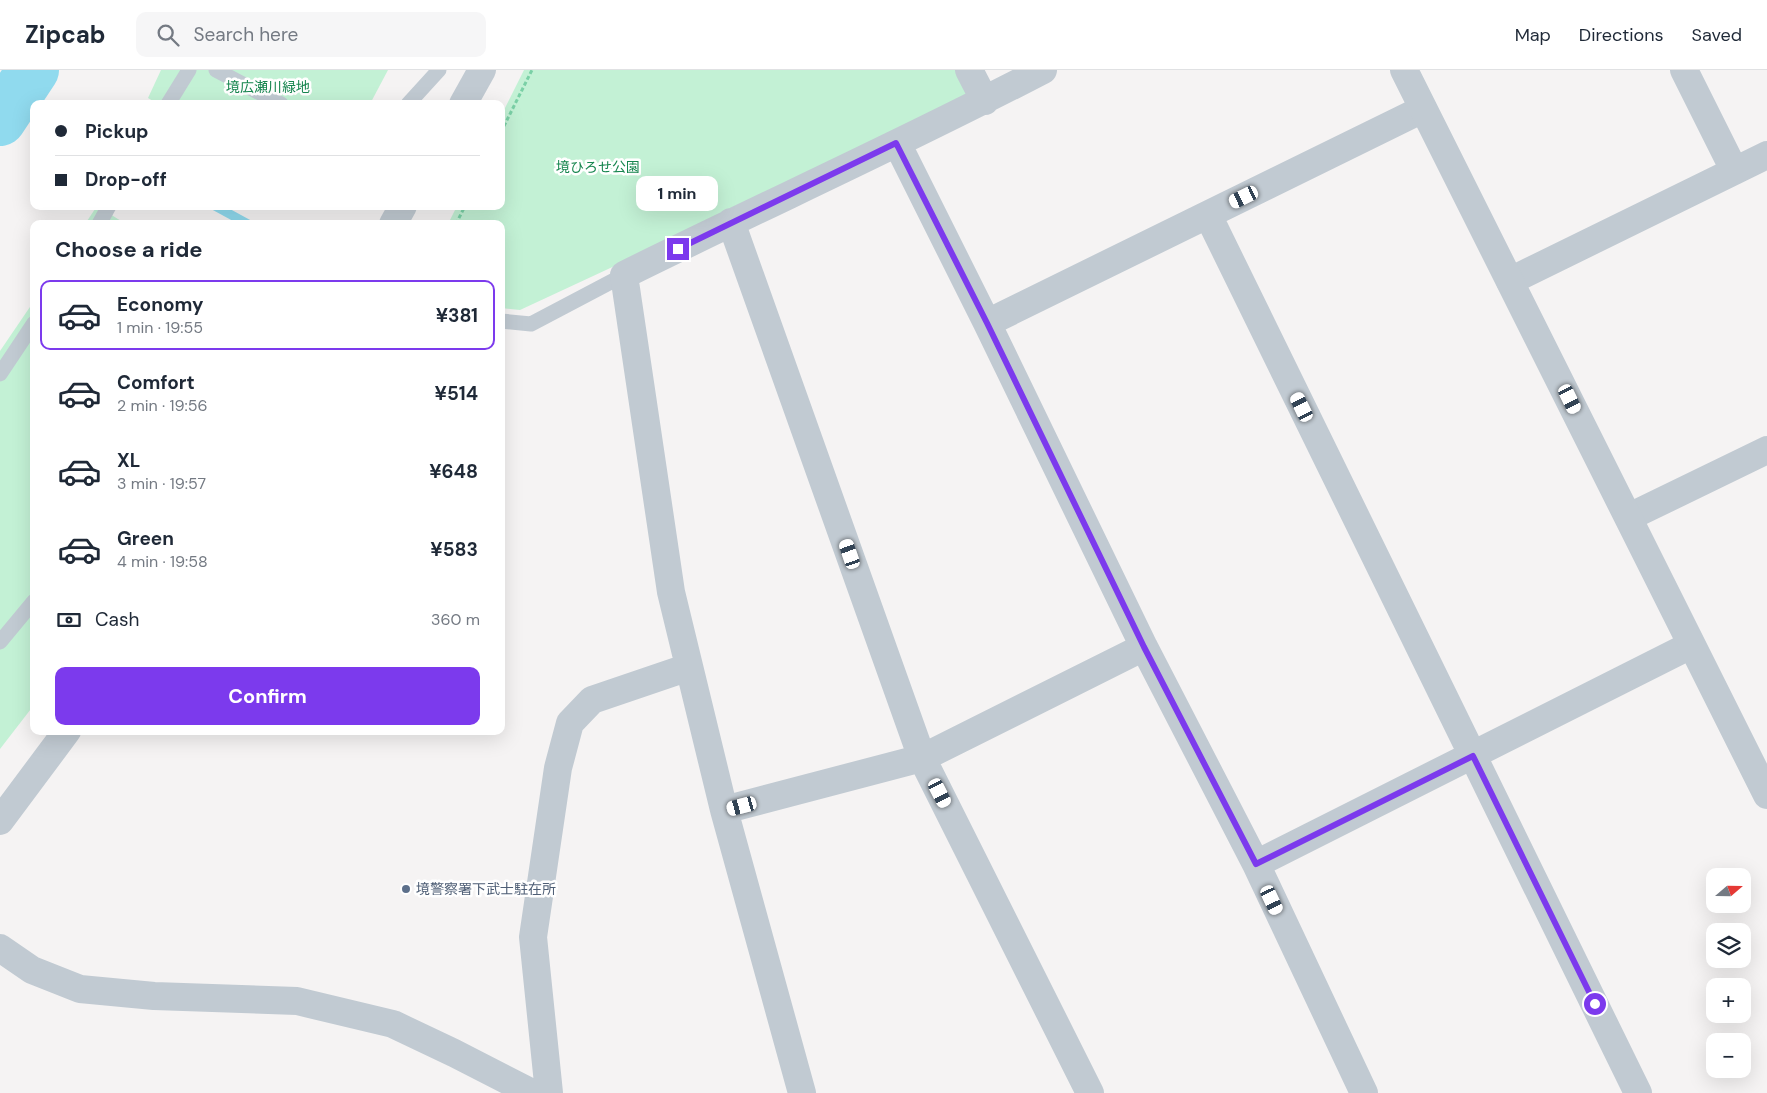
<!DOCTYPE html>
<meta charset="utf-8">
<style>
:root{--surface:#fff;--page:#f6f6f7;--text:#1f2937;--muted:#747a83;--line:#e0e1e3;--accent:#7c3aed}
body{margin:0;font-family:"DM Sans","Noto Sans JP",sans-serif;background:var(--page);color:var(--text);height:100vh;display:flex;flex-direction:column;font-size:19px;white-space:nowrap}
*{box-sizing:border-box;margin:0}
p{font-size:16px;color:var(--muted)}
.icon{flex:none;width:28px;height:28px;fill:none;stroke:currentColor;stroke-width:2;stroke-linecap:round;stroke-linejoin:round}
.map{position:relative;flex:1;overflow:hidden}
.details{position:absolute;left:30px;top:150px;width:475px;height:515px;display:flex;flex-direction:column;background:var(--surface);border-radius:10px;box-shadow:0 5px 20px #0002}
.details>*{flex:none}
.hud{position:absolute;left:30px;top:30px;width:475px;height:110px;border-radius:10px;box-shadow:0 5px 20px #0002;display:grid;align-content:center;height:110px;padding:0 25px;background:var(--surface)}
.needle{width:32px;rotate:70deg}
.tools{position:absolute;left:1706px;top:798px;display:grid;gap:10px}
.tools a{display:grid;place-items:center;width:45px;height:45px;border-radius:10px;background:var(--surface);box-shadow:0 5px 20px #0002;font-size:25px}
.end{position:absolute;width:22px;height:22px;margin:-11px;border:6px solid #7c3aed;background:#fff;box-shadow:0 0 0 2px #fff}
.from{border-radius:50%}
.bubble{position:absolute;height:35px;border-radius:10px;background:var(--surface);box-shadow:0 5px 20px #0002;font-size:16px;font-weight:700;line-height:35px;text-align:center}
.car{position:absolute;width:15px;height:30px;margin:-15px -8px;border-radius:6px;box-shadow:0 0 4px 1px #0007;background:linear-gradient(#fff 24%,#345 0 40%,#fff 0 76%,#345 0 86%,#fff 0)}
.hud b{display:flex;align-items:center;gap:18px;height:48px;font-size:19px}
.hud b+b{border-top:1px solid var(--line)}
.hud i{width:12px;height:12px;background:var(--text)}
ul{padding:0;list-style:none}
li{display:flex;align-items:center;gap:15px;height:70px;margin:0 10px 8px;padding:0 15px;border:2px solid transparent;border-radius:10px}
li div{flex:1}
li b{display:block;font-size:19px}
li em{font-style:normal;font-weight:700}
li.selected{border-color:var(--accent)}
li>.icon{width:45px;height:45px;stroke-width:1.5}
h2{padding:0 25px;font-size:22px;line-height:60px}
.pay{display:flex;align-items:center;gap:12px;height:55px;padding:0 25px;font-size:19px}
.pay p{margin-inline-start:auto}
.action{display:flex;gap:10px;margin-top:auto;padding:10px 25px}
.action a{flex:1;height:58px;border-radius:10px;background:var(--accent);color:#fff;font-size:20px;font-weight:700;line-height:58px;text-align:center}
header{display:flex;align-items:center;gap:30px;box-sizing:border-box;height:70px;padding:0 25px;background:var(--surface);border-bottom:1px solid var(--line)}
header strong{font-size:24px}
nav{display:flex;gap:28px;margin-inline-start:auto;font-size:18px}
.search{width:350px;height:45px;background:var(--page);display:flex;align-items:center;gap:12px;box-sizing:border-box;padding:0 18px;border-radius:10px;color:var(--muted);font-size:19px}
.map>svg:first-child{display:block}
</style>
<header>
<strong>Zipcab</strong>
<div class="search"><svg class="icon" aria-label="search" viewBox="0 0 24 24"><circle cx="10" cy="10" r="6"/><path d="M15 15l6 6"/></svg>Search here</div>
<nav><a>Map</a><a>Directions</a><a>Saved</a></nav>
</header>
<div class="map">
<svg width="1767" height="1023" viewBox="0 0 1767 1023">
<rect width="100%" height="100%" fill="#f5f3f3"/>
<path fill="#c3f1d5" d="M161 0H388L370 34H158L148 28Z
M524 0H961L976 28 520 240 501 238V154H448L457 136H501V46Z
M97 136 126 154H85Z
M34 231V635L0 679V281Z"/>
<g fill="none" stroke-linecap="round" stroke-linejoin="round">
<path stroke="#90daee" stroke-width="9" d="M13 30 34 41
M215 136 248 154"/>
<path stroke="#90daee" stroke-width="52" d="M0 50 33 0"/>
<path stroke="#7ad0a6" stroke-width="3" stroke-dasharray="4 2.5" stroke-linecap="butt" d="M501 62 532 0
M456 154 465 136"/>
<path stroke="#c1cad2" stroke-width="15" d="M216 0 281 34
M168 34 189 0
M408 34 439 0
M99 154 109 136
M501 251 531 254 624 205
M0 304 34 253
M0 572 34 531"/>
<path stroke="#c1cad2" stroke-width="28" d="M969 0 985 31
M1684 0 1734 100
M463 34 482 0
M897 73 987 253 1144 577 1256 794 1364 1023
M1208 145 1638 1023
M731 152 922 688 1090 1023
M393 154 403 136
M1510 211 1767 85
M987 253 1423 39
M1629 447 1767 380
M724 740 922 688 1144 577
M0 751 67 661
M1256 794 1691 575
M0 878 32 900 80 919 154 926 297 931 393 954 454 983 532 1023
M549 1023 533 867 558 698 570 653 592 630 689 597
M802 1023 724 740 671 522 624 205C763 136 905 72 1043 0"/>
<path stroke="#c1cad2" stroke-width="28" d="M1404 0 1767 725"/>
</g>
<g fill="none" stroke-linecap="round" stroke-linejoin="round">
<path stroke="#7c3aed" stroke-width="6" d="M678 179 896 73 987 253 1144 577 1256 794 1473 686 1595 934"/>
</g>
<circle fill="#5c6f8a" stroke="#fff" stroke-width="2" cx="406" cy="819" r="5"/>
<g text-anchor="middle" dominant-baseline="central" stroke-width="5" stroke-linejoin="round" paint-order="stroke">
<g font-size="14" fill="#17864f" stroke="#fff">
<text x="268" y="17">境広瀬川緑地</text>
<text x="598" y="97">境ひろせ公園</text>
</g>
<g font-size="14" fill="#4e5e75" stroke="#fff" text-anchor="start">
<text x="416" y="819">境警察署下武士駐在所</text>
</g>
</g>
</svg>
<div class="tools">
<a><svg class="needle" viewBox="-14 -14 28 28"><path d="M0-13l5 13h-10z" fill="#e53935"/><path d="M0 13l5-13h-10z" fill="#747a83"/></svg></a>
<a><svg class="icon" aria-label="layers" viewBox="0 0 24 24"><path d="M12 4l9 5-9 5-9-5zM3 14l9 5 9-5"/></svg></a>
<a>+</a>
<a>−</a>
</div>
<i class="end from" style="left:1595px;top:934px"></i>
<i class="end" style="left:678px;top:179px"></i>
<div class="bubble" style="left:636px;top:106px;width:82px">1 min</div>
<i class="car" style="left:1244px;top:127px;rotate:244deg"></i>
<i class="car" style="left:1570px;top:329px;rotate:154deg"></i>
<i class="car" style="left:1302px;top:337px;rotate:334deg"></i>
<i class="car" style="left:850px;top:484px;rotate:341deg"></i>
<i class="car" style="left:940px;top:723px;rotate:153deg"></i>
<i class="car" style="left:742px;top:736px;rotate:255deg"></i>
<i class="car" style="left:1272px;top:830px;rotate:155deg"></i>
<div class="hud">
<b><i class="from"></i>Pickup</b>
<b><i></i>Drop-off</b>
</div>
<section class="details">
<h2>Choose a ride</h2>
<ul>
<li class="selected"><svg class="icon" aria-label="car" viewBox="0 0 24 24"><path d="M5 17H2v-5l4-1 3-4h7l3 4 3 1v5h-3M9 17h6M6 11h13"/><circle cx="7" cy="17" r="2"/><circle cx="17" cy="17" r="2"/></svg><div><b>Economy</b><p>1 min · 19:55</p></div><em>¥381</em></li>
<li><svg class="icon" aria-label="car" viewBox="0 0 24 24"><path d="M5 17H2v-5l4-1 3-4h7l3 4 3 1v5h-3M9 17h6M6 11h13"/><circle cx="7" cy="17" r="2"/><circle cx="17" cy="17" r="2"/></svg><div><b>Comfort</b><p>2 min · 19:56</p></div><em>¥514</em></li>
<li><svg class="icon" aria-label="car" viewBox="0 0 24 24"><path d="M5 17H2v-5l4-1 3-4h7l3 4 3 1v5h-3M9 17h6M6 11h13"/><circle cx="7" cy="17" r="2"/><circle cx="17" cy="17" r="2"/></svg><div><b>XL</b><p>3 min · 19:57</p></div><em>¥648</em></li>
<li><svg class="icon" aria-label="car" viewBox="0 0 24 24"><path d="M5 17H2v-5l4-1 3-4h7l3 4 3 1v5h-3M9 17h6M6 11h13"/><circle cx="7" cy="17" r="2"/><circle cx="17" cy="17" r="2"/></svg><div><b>Green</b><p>4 min · 19:58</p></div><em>¥583</em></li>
</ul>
<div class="pay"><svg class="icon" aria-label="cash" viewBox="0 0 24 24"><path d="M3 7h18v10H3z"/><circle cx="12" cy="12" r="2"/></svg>Cash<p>360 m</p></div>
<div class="action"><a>Confirm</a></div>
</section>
</div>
